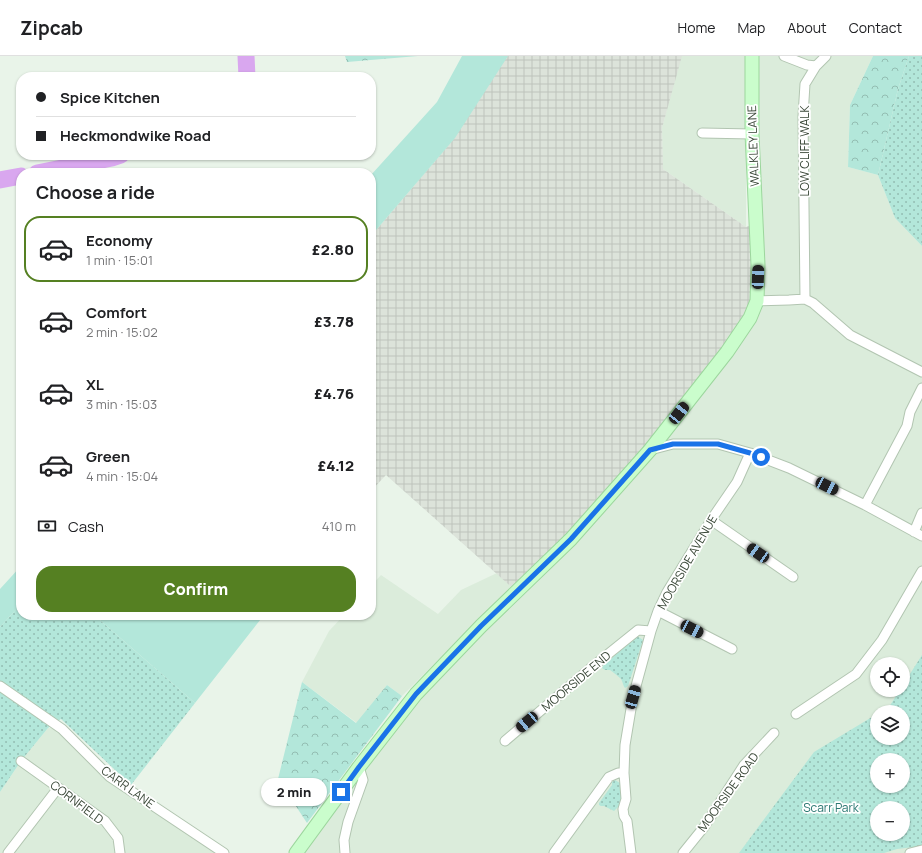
<!DOCTYPE html>
<meta charset="utf-8">
<style>
:root{--surface:#fff;--page:#f6f6f6;--text:#202124;--muted:#757577;--line:#e0e0e0;--accent:#558022}
body{margin:0;font-family:Manrope,sans-serif;background:var(--page);color:var(--text);height:100vh;display:flex;flex-direction:column;font-size:15px;white-space:nowrap}
*{box-sizing:border-box;margin:0}
p{font-size:13px;color:var(--muted)}
.icon{flex:none;width:22px;height:22px;fill:none;stroke:currentColor;stroke-width:2;stroke-linecap:round;stroke-linejoin:round}
.map{position:relative;flex:1;overflow:hidden}
.panel{position:absolute;left:16px;top:112px;width:360px;height:452px;display:flex;flex-direction:column;background:var(--surface);border-radius:16px;box-shadow:0 1px 3px #0004}
.panel>*{flex:none}
.hud{position:absolute;left:16px;top:16px;width:360px;height:88px;border-radius:16px;box-shadow:0 1px 3px #0004;display:grid;align-content:center;height:88px;padding:0 20px;background:var(--surface)}
.controls{position:absolute;left:870px;top:601px;display:grid;gap:8px}
.controls a{display:grid;place-items:center;width:40px;height:40px;border-radius:50%;background:var(--surface);box-shadow:0 1px 3px #0004;font-size:20px}
.end{position:absolute;width:18px;height:18px;margin:-9px;border:5px solid #1a73e8;background:#fff;box-shadow:0 0 0 2px #fff}
.from{border-radius:50%}
.bubble{position:absolute;height:28px;border-radius:14px;background:var(--surface);box-shadow:0 1px 3px #0004;font-size:13px;font-weight:800;line-height:28px;text-align:center}
.car{position:absolute;width:12px;height:24px;margin:-12px -6px;border-radius:5px;box-shadow:0 0 3px 1px #0007;background:linear-gradient(#222 24%,#8ab4d8 0 40%,#222 0 76%,#8ab4d8 0 86%,#222 0)}
.hud b{display:flex;align-items:center;gap:14px;height:38px;font-size:15px}
.hud b+b{border-top:1px solid var(--line)}
.hud i{width:10px;height:10px;background:var(--text)}
ul{padding:0;list-style:none}
li{display:flex;align-items:center;gap:12px;height:66px;margin:0 8px 6px;padding:0 12px;border:2px solid transparent;border-radius:16px}
li div{flex:1}
li b{display:block;font-size:15px}
li em{font-style:normal;font-weight:800}
li.active{border-color:var(--accent)}
li>.icon{width:36px;height:36px;stroke-width:1.5}
h2{padding:0 20px;font-size:18px;line-height:48px}
.pay{display:flex;align-items:center;gap:10px;height:44px;padding:0 20px;font-size:15px}
.pay p{margin-inline-start:auto}
.cta{display:flex;gap:8px;margin-top:auto;padding:8px 20px}
.cta a{flex:1;height:46px;border-radius:16px;background:var(--accent);color:#fff;font-size:16px;font-weight:800;line-height:46px;text-align:center}
header{display:flex;align-items:center;gap:24px;box-sizing:border-box;height:56px;padding:0 20px;background:var(--surface);border-bottom:1px solid var(--line)}
header strong{font-size:19px}
nav{display:flex;gap:22px;margin-inline-start:auto;font-size:14px}
.map>svg:first-child{display:block}
</style>
<header>
<strong>Zipcab</strong>
<nav><a>Home</a><a>Map</a><a>About</a><a>Contact</a></nav>
</header>
<div class="map">
<svg width="922" height="797" viewBox="0 0 922 797">
<defs>
<pattern id="industrial-grid" width="8" height="8" patternUnits="userSpaceOnUse"><rect width="8" height="8" fill="#dce3da"/><path d="M0 4h8M4 0v8" fill="none" stroke="#bec4bc"/></pattern>
<pattern id="forest-crowns" width="20" height="18" patternUnits="userSpaceOnUse"><rect width="20" height="18" fill="#b3e7da"/><path d="M2 6a3 3 0 1 1 6 0M12 15a3 3 0 1 1 6 0" fill="none" stroke="#93bdb2"/></pattern>
<pattern id="park-dots" width="8" height="8" patternUnits="userSpaceOnUse"><rect width="8" height="8" fill="#b3e7da"/><path d="M2 2h.1M6 6h.1" fill="none" stroke="#93bdb2" stroke-width="1.8" stroke-linecap="round"/></pattern>
</defs>
<rect width="100%" height="100%" fill="#e9f4e9"/>
<path fill="#dbecdb" fill-rule="evenodd" d="M681 0H746V171L663 113 662 72Z
M752 0H873L850 49 848 111 878 119 895 162 922 190V797H296L359 711 750 262ZM877 608H903V634H877ZM877 656H903V682H877ZM877 704H903V730H877ZM877 752H903V778H877Z
M497 517 512 531 402 640 387 629 357 667 302 626 329 575 344 559H371V530L381 519 438 558 461 534Z
M48 672 62 673 110 721 224 797H0V736L21 705Z"/>
<path fill="url(#industrial-grid)" d="M507 0H682L662 72 663 113 746 171 756 167 757 245 650 394 516 535 386 419 371 435V180L452 85Z"/>
<path fill="#b3e7da" d="M462 0H508L455 82 371 180V119L437 46Z
M21 510V548L0 571V533Z
M94 559H264L195 647Z"/>
<path fill="url(#forest-crowns)" d="M345 0H418L347 6Z
M873 0H909L898 33 878 119 848 111 850 49Z
M302 626 356 667 387 629 402 640 307 767 278 723Z"/>
<path fill="url(#park-dots)" fill-rule="evenodd" d="M909 0H922V190L895 162 878 119 898 33Z
M21 548V559H94L195 647 131 729 61 663 48 672 21 705 0 736V571Z
M637 580 643 584 628 630 625 632C623 630 623 626 621 623 618 620 614 617 610 614H605L602 612 604 609Z
M922 599V790L897 793 884 797H739L814 696 877 658V682H903V656H881L889 651 900 634H903V629ZM877 704H903V730H877ZM877 752H903V778H877Z
M615 724 620 727 623 739 619 750 614 755 604 750H601L599 749V747L612 729V726Z"/>
<g fill="none" stroke-linecap="round" stroke-linejoin="round">
<path stroke="#d9a7ef" stroke-width="17" d="M246 0 247 21
M37 117 112 102 121 99
M0 124 21 120"/>
<g stroke="#b2c5b1" stroke-width="11">
<path id="street" d="M784 0 807 9 816 10
M702 77 752 78
M805 243 803 60 805 28 816 10 826 0
M757 245 789 244 805 243 813 247 850 279 922 316
M650 394 673 388H718L750 397 789 412 865 449 922 480
M865 449 907 370 910 356 922 332
M711 464 793 521
M914 476 922 457
M658 555 732 593
M0 630 62 673 110 721 224 797
M796 658 856 618 882 584 922 515
M505 685 592 611 638 574 651 575
M21 705 105 765 118 782 120 797
M8 797 58 732
M345 797 344 784 348 766 363 724 359 711
M554 797 609 721 618 717H624
M631 797 627 765 624 760 623 753 626 743 624 717 625 689 633 641 651 575 658 555 667 536 711 464 737 426 750 397
M683 797 704 771 744 709 774 677
M910 797 922 794"/>
</g>
<g stroke="#9cd69d" stroke-width="15">
<path id="secondary" d="M296 797 359 711 416 638 481 570 571 483 650 394 727 296 750 262 757 245 758 209 752 78V0"/>
</g>
<use href="#street" stroke="#fff" stroke-width="9"/>
<use href="#secondary" stroke="#cafdcc" stroke-width="13"/>
</g>
<g fill="none" stroke-linecap="round" stroke-linejoin="round">
<path stroke="#1a73e8" stroke-width="5" d="M341 736 359 711 416 638 481 570 571 483 650 394 673 388H718L750 397 761 401"/>
</g>
<g text-anchor="middle" dominant-baseline="central" stroke-width="3.5" stroke-linejoin="round" paint-order="stroke">
<g font-size="12" fill="#394737" stroke="#fff">
<text transform="translate(753 90) rotate(-92)">WALKLEY LANE</text>
<text transform="translate(804 95) rotate(-90)">LOW CLIFF WALK</text>
<text transform="translate(687 506) rotate(-60)">MOORSIDE AVENUE</text>
<text transform="translate(576 625) rotate(-40)">MOORSIDE END</text>
<text transform="translate(128 731) rotate(36)">CARR LANE</text>
<text transform="translate(728 736) rotate(-54)">MOORSIDE ROAD</text>
<text transform="translate(77 746) rotate(37)">CORNFIELD</text>
</g>
<g font-size="12" fill="#2b7872" stroke="#fff">
<text x="831" y="751">Scarr Park</text>
</g>
</g>
</svg>
<div class="controls">
<a><svg class="icon" aria-label="locate" viewBox="0 0 24 24"><circle cx="12" cy="12" r="6"/><path d="M12 2v4M12 18v4M2 12h4M18 12h4"/></svg></a>
<a><svg class="icon" aria-label="layers" viewBox="0 0 24 24"><path d="M12 4l9 5-9 5-9-5zM3 14l9 5 9-5"/></svg></a>
<a>+</a>
<a>−</a>
</div>
<i class="end from" style="left:761px;top:401px"></i>
<i class="end" style="left:341px;top:736px"></i>
<div class="bubble" style="left:261px;top:722px;width:66px">2 min</div>
<i class="car" style="left:758px;top:221px;rotate:2deg"></i>
<i class="car" style="left:679px;top:357px;rotate:38deg"></i>
<i class="car" style="left:827px;top:430px;rotate:116deg"></i>
<i class="car" style="left:758px;top:497px;rotate:305deg"></i>
<i class="car" style="left:692px;top:573px;rotate:117deg"></i>
<i class="car" style="left:633px;top:641px;rotate:16deg"></i>
<i class="car" style="left:527px;top:666px;rotate:230deg"></i>
<div class="hud">
<b><i class="from"></i>Spice Kitchen</b>
<b><i></i>Heckmondwike Road</b>
</div>
<section class="panel">
<h2>Choose a ride</h2>
<ul>
<li class="active"><svg class="icon" aria-label="car" viewBox="0 0 24 24"><path d="M5 17H2v-5l4-1 3-4h7l3 4 3 1v5h-3M9 17h6M6 11h13"/><circle cx="7" cy="17" r="2"/><circle cx="17" cy="17" r="2"/></svg><div><b>Economy</b><p>1 min · 15:01</p></div><em>£2.80</em></li>
<li><svg class="icon" aria-label="car" viewBox="0 0 24 24"><path d="M5 17H2v-5l4-1 3-4h7l3 4 3 1v5h-3M9 17h6M6 11h13"/><circle cx="7" cy="17" r="2"/><circle cx="17" cy="17" r="2"/></svg><div><b>Comfort</b><p>2 min · 15:02</p></div><em>£3.78</em></li>
<li><svg class="icon" aria-label="car" viewBox="0 0 24 24"><path d="M5 17H2v-5l4-1 3-4h7l3 4 3 1v5h-3M9 17h6M6 11h13"/><circle cx="7" cy="17" r="2"/><circle cx="17" cy="17" r="2"/></svg><div><b>XL</b><p>3 min · 15:03</p></div><em>£4.76</em></li>
<li><svg class="icon" aria-label="car" viewBox="0 0 24 24"><path d="M5 17H2v-5l4-1 3-4h7l3 4 3 1v5h-3M9 17h6M6 11h13"/><circle cx="7" cy="17" r="2"/><circle cx="17" cy="17" r="2"/></svg><div><b>Green</b><p>4 min · 15:04</p></div><em>£4.12</em></li>
</ul>
<div class="pay"><svg class="icon" aria-label="cash" viewBox="0 0 24 24"><path d="M3 7h18v10H3z"/><circle cx="12" cy="12" r="2"/></svg>Cash<p>410 m</p></div>
<div class="cta"><a>Confirm</a></div>
</section>
</div>
